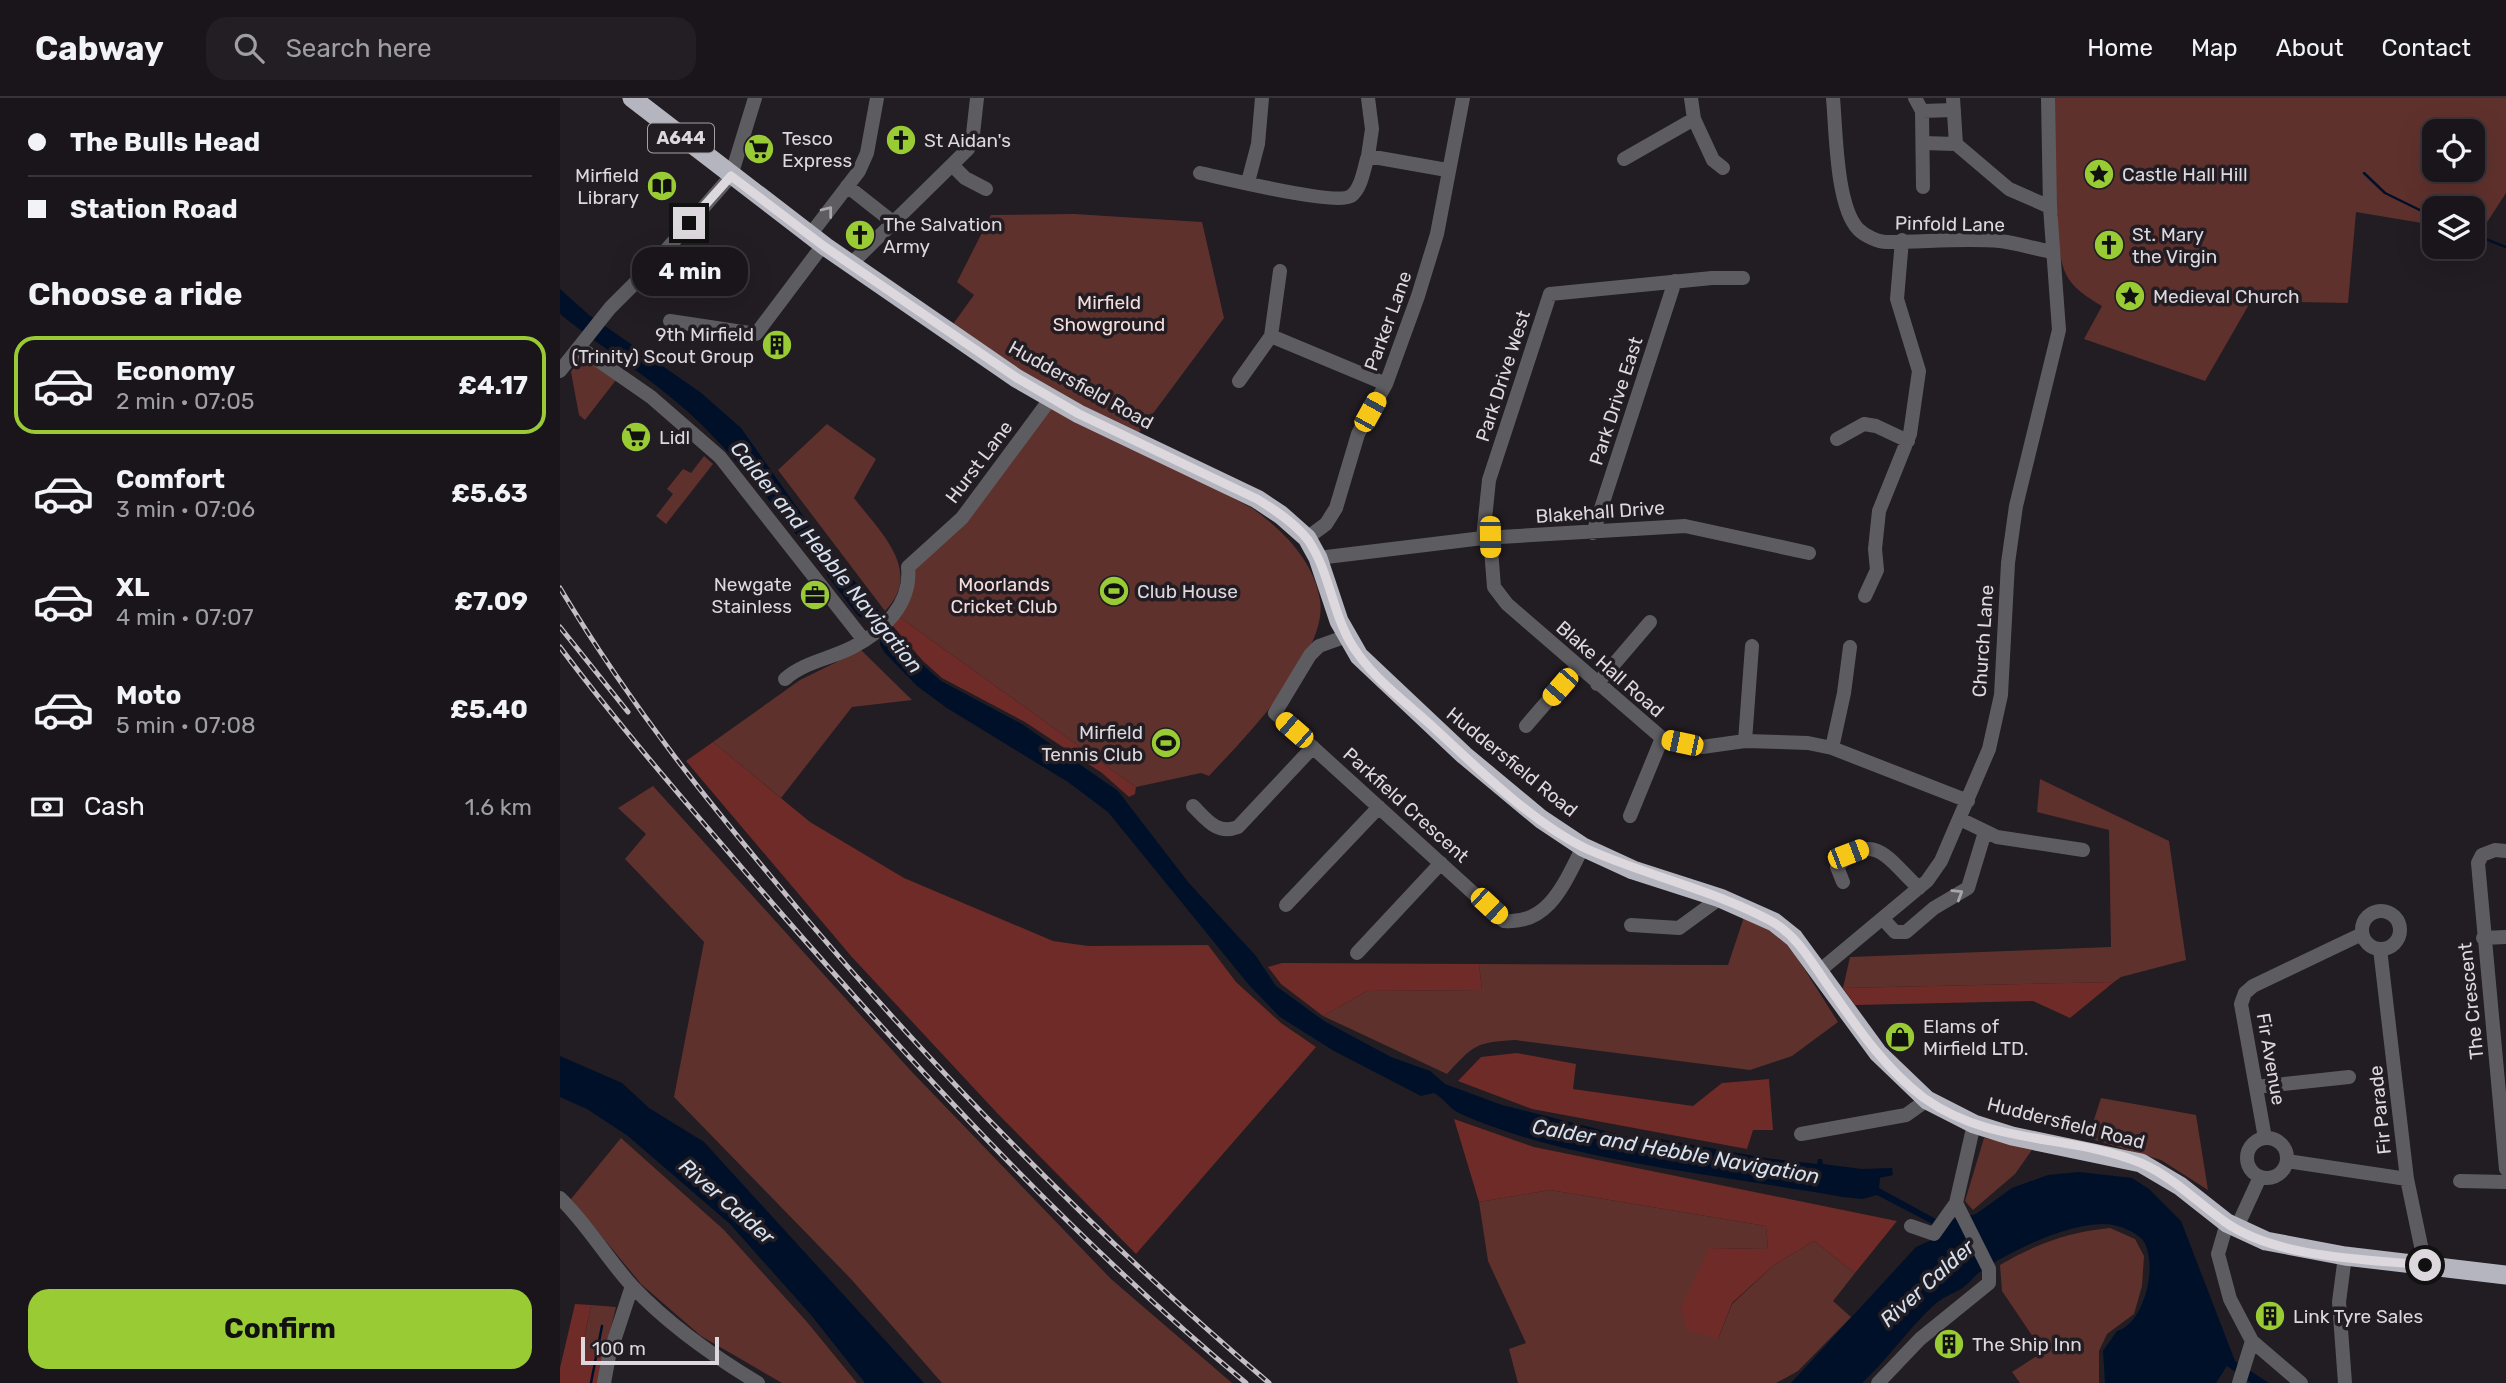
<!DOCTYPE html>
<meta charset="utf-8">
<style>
:root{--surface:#1a151a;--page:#231e23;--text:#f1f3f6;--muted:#9f9fa2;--line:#383439;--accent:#99cb35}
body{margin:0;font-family:Rubik,sans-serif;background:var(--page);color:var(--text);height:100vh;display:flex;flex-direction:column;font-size:26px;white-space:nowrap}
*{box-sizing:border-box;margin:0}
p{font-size:23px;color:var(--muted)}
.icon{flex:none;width:38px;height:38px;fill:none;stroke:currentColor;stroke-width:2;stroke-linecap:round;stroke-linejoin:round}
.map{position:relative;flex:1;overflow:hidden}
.panel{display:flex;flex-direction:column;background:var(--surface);width:560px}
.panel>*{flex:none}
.guide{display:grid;align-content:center;height:154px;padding:0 28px;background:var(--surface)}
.controls{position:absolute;left:1862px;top:21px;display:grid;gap:14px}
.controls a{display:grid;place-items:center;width:63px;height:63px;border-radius:14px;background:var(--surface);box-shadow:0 7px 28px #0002,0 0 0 2px var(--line);font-size:35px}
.scale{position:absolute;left:21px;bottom:18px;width:138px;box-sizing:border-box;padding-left:7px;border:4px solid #dcd8dd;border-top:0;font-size:19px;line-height:24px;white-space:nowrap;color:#dcd8dd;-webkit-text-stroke:5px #221c23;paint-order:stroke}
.end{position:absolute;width:32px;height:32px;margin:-16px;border:9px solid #dcd8dd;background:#111;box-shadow:0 0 0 4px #111}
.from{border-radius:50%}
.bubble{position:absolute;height:49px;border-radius:21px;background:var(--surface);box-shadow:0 7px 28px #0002,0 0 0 2px var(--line);font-size:23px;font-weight:700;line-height:49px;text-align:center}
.car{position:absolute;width:21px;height:42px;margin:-21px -10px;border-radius:9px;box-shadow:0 0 5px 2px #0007;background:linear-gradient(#f5c518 24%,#345 0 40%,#f5c518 0 76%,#345 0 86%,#f5c518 0)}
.guide b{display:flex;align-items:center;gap:24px;height:66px;font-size:26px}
.guide b+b{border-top:2px solid var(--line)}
.guide i{width:18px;height:18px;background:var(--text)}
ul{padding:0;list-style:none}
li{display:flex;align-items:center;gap:21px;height:98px;margin:0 14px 10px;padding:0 14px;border:4px solid transparent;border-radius:21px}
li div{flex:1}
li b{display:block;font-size:26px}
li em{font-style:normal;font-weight:700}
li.on{border-color:var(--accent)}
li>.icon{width:63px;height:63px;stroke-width:1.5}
h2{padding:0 28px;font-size:32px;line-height:84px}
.pay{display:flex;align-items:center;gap:18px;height:77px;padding:0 28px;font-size:26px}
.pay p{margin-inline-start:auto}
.button{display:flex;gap:14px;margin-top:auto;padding:14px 28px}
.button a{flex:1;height:80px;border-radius:21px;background:var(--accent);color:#111;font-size:28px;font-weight:700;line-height:80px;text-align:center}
header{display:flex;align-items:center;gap:42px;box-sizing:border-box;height:98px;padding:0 35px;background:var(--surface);border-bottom:2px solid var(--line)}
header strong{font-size:33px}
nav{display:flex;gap:38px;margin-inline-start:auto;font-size:24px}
.search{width:490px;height:63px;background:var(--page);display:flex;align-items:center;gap:18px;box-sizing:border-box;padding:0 24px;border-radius:21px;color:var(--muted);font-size:26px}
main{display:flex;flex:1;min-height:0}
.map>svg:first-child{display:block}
</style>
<header>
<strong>Cabway</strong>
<div class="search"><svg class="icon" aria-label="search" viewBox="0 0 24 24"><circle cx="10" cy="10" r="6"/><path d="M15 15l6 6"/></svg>Search here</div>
<nav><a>Home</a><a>Map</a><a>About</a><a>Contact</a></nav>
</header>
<main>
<section class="panel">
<div class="guide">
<b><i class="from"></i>The Bulls Head</b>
<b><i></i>Station Road</b>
</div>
<h2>Choose a ride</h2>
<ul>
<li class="on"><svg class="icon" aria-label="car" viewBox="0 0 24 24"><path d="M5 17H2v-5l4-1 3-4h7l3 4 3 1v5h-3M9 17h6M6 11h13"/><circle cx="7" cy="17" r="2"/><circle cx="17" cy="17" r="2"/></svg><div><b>Economy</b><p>2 min · 07:05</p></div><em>£4.17</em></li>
<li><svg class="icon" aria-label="car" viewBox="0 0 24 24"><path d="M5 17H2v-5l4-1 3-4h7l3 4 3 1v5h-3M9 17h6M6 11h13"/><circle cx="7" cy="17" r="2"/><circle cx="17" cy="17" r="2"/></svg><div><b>Comfort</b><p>3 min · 07:06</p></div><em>£5.63</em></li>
<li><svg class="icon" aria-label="car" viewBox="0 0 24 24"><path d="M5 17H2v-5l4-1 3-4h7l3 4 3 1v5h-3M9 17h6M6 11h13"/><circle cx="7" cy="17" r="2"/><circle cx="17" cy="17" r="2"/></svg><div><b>XL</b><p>4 min · 07:07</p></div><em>£7.09</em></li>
<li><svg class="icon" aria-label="car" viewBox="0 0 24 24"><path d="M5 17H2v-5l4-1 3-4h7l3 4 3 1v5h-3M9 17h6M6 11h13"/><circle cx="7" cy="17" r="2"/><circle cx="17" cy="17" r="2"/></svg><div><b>Moto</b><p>5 min · 07:08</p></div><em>£5.40</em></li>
</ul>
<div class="pay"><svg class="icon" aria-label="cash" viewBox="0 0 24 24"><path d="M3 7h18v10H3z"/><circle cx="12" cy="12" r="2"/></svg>Cash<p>1.6 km</p></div>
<div class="button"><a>Confirm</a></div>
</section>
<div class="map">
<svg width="1946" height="1285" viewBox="0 0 1946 1285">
<rect width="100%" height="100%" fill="#221c23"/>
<path fill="#5f312d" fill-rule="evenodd" d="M1494 0H1946V95L1920 135 1913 133V110H1874V127L1796 114 1788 205 1691 203 1645 283 1524 241 1542 208C1498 183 1502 169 1496 122L1498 117 1494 110ZM1874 33H1913V72H1874Z
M514 116 642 124 664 220 577 337 388 233 414 197 397 184 431 117Z
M21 257 56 282 25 322 19 317 11 274Z
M492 305 692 410C723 432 754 463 760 502 769 555 683 641 649 678L641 675 576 689 338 518 350 471Z
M267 326 316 361 294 400C320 434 364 473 325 513L218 372Z
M144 358 153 366 106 426 96 418 113 396 107 391 123 371 131 375Z
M301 552 352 602 292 609 221 700 153 644 240 582Z
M1480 681 1609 743 1626 862 1561 879 1554 884 1283 890 1290 859 1551 849 1549 732 1477 714Z
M93 688 352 974 551 1181 672 1285H382L291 1181 114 999 144 844 65 761 86 736 58 710Z
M1184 819 1212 832 1231 850 1278 924 1232 958 1190 972 955 942C915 944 913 948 887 976L763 918 807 893 922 892 919 866 1168 867Z
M1541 1000 1636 1017 1648 1092 1601 1062 1528 1040Z
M61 1040 164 1132 247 1224 297 1285H222L141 1238 81 1186 11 1101Z
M1424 1040 1474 1049 1455 1076 1413 1112 1405 1103Z
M990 1092 1206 1128 1208 1151 1149 1150 1158 1241 1172 1206 1214 1167 1254 1143 1295 1175 1273 1203 1291 1219 1238 1273 1216 1285H958L949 1251 966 1245 928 1163 919 1104Z
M1550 1130 1575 1141 1584 1158 1582 1188 1574 1216 1547 1236 1539 1253V1285H1460L1452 1274 1483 1254 1442 1193 1440 1167C1475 1146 1509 1134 1550 1130Z
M31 1207 56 1209 46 1251 21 1257Z"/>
<path fill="#6f2b27" d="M338 518 576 689 575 696 569 699 542 675 465 624 382 580 363 563 332 527Z
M153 644 250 724 344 780 493 843 528 848 648 847 676 884 721 925 756 949 576 1156 438 1016 291 858 126 663Z
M722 865 919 866 922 892 807 893 763 918 721 886 708 869Z
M1554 884 1510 920 1473 903 1295 907 1283 890Z
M957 955 1016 966 1013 991 1133 1008 1162 985 1209 981 1213 1032H1193L1187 1051 972 1011 898 983 921 959Z
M894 1021 974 1049 1337 1123 1295 1175 1254 1143 1214 1167 1172 1205 1158 1241 1127 1232 1121 1210 1149 1150 1208 1151 1206 1128 990 1092 919 1104Z
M15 1206 31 1207 21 1256 46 1251 38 1285H0V1270Z"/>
<path fill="#001029" d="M0 191 29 217 140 294 181 330 253 432 363 567 381 583 462 626 558 693 628 784 696 858 716 888 764 923 831 959 870 973 885 986 942 1007 1069 1039 1100 1041 1206 1060 1257 1066 1258 1061H1262L1263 1066 1302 1071 1332 1070 1333 1077 1320 1080 1319 1090 1385 1126 1390 1122 1416 1116 1452 1090 1488 1077 1519 1074 1572 1080 1589 1091 1621 1123 1675 1263 1709 1285H1691L1667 1268 1656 1285H1545L1543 1253 1557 1233C1586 1225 1599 1162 1582 1141 1575 1134 1563 1129 1553 1127 1518 1120 1449 1153 1421 1173 1414 1178 1409 1186 1401 1191 1392 1196 1383 1199 1374 1207 1348 1231 1328 1261 1302 1285H1231L1356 1149 1378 1139 1382 1131 1317 1097 1302 1101 1283 1099C1164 1077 1013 1065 903 1017 890 1012 885 1001 874 995L861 998 774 953 720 919 689 887 548 714 508 684 387 610 357 588 325 555 320 547V537L312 525 298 518C250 455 202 388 146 331 103 287 48 255 0 216Z
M0 958 62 985 89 1010 144 1044 364 1285H305L251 1217 170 1126 68 1038 27 1011 0 999Z"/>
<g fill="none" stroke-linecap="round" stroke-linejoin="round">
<path stroke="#001029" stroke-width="2.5" d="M1804 75 1825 95 1874 119
M1913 136 1946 149
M31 1285 42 1228"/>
<path stroke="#5d5d61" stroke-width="14" d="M808 0 812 31 808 58
M1273 0C1276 32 1276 108 1298 131 1305 138 1318 144 1327 144 1365 144 1402 140 1440 143 1457 145 1475 151 1493 154
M1355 0 1362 13 1363 89
M1393 0 1396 46 1449 91 1490 109
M1362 13 1394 12
M1134 21 1153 62 1163 70
M1363 45 1396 46
M1064 61 1134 21 1131 0
M392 67 405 80 426 91
M640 75C664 80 776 108 791 98 802 90 804 69 808 58L887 72
M688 84 698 46 702 0
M287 88 334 125
M250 137 299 73 307 55 317 0
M291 166 408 51 413 36 417 0
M110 223 196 236 263 147
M711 238 720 173
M19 249 91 299 160 359 303 541
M0 273 50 210 93 167 171 78 195 0
M679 283 711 238 826 286
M1277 341 1304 326 1316 328 1348 343
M1033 435 1115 183
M930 439 934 489 947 506 1102 640 1142 649 1185 643 1248 645 1272 650 1408 703
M747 440 766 426 776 410 798 336 826 286 858 198 877 136 903 0
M923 440 929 382 990 196 1152 180H1183
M758 460 923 440 1125 428 1249 455
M1305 498 1317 472 1315 451 1319 413 1350 336 1359 273 1337 201 1342 142
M787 538 759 548 750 557 715 615 944 823C990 827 1005 783 1023 749
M225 581C244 564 270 561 293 549 324 533 352 505 348 469L402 420 491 300
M1037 586 1090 524
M966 628 1017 569
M1185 643 1192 548
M1272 650 1284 595 1290 549
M633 708C647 722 657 737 678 729L753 649
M1070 718 1102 640
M1400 721 1437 739 1523 752
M1946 753 1935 752 1922 757 1918 765 1946 1071
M1283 784 1277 769C1314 729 1330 764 1359 790
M726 807 819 709
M1802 832a19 19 0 1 1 38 0a19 19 0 1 1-38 0Z
M1324 822 1335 834H1346L1374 810 1408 790 1425 734
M1071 827 1119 830 1160 800
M1923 840 1946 839
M1820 851 1847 1081 1865 1167
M797 855 881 765
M1258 874 1367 783 1381 763 1429 651 1441 597 1448 465 1456 408 1499 232 1490 109 1488 0
M1696 989 1789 979
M1241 1036 1346 1017 1367 1002
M1687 1060a20 20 0 1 1 40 0a20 20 0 1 1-40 0Z
M1705 1040 1681 906 1685 895 1693 888 1802 836
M1727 1063 1847 1081
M1900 1083 1946 1084
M0 1100C28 1127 47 1161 73 1189 109 1227 153 1258 198 1285
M1667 1125 1658 1156 1670 1201 1692 1243 1741 1285
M1351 1128 1374 1136 1396 1105
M1677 1129 1700 1079
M44 1285 49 1258 72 1188
M1318 1285 1360 1241 1429 1185V1171L1396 1105 1414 1026
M1679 1285 1692 1243
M1785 1285 1779 1204 1785 1158"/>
<path stroke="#b5b5bf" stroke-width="19" d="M72 0 266 149 456 280 519 316 697 401 721 417 747 440 758 460 779 523 799 558 904 657 981 721 1023 749 1073 772 1160 800 1214 824 1234 840 1318 955 1367 1002 1414 1026 1452 1038 1581 1065 1620 1088 1667 1125 1706 1143 1785 1158 1946 1177"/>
<g stroke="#c2bec3" stroke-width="5">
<path id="rail" d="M0 490C73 612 152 709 243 817 386 985 541 1142 709 1285
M0 529 68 614
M0 549C67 638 141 722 213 806 360 975 514 1142 686 1285"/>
</g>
<use href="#rail" stroke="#221c23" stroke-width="2.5" stroke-dasharray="8" stroke-linecap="butt"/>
</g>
<defs><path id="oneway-chevron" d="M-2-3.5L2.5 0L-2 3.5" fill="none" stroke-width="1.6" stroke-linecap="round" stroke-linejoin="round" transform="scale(1.75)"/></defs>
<g stroke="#a9a7ab">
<use href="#oneway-chevron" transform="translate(268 113) rotate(-52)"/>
<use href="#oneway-chevron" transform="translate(1398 796) rotate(-32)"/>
</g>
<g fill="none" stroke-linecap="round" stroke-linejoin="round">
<path stroke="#dcd8dd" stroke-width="9" d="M129 125 171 78 265 149 457 280 519 316 697 401C715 412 735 425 748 442 772 477 772 522 798 556 817 583 847 605 872 628 914 667 975 727 1027 751 1087 778 1154 792 1211 823 1237 837 1252 865 1269 889 1296 928 1325 971 1364 1000 1431 1048 1511 1036 1581 1065 1613 1079 1637 1104 1665 1124 1716 1160 1804 1161 1865 1167"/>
</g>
<defs>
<g id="church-disc" transform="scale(1.575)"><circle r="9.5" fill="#99cb35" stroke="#221c23"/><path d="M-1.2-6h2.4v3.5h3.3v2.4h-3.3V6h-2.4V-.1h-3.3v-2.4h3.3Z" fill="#111"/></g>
<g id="supermarket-disc" transform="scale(1.575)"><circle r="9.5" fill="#99cb35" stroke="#221c23"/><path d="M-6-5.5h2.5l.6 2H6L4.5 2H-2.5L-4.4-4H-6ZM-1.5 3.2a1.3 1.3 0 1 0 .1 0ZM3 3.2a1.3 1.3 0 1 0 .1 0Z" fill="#111"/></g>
<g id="sight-disc" transform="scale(1.575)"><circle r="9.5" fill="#99cb35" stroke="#221c23"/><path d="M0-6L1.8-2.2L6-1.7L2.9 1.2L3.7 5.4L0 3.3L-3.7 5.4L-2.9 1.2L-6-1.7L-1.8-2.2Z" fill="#111"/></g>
<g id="library-disc" transform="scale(1.575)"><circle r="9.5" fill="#99cb35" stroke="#221c23"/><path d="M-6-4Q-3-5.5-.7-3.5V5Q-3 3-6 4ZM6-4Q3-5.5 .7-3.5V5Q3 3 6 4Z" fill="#111"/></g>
<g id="building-disc" transform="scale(1.575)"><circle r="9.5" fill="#99cb35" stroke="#221c23"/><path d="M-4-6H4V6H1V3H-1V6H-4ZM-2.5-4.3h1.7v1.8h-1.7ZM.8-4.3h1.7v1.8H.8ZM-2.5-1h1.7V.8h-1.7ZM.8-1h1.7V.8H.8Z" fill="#111"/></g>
<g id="stadium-disc" transform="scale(1.575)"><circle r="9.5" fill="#99cb35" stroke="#221c23"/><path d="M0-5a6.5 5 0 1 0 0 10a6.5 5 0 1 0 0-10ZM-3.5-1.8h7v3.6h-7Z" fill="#111"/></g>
<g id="office-disc" transform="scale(1.575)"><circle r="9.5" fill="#99cb35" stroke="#221c23"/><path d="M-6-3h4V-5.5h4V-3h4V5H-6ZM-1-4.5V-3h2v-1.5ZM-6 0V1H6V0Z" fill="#111"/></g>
<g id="shop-disc" transform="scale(1.575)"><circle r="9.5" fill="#99cb35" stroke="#221c23"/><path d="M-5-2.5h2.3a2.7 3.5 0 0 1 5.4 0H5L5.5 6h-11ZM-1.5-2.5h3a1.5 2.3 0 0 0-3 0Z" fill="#111"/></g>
</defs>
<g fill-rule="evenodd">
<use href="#church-disc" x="341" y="42"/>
<use href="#supermarket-disc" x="199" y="51"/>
<use href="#sight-disc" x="1539" y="76"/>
<use href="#library-disc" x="102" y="88"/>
<use href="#church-disc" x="300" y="137"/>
<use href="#church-disc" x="1549" y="147"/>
<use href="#sight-disc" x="1570" y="198"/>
<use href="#building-disc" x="217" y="247"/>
<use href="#supermarket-disc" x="76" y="339"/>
<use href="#stadium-disc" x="554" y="493"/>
<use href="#office-disc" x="255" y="497"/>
<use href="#stadium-disc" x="606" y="645"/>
<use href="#shop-disc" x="1340" y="939"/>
<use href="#building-disc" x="1710" y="1218"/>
<use href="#building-disc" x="1389" y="1246"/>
</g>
<g text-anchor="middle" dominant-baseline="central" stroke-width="7" stroke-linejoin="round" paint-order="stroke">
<rect fill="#221c23" stroke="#a4a0a5" stroke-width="2" x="88" y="25.5" width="66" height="29" rx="5"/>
<g font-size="18" font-weight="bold" fill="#dcd8dd">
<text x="121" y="40">A644</text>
</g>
<g font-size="19" fill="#dcd8dd" stroke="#221c23" text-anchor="start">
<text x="222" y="40">Tesco<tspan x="222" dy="22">Express</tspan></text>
<text x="364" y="42">St Aidan's</text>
<text x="1562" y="76">Castle Hall Hill</text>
<text x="79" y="77" text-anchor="end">Mirfield<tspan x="79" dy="22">Library</tspan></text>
<text x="323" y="126">The Salvation<tspan x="323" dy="22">Army</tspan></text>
<text x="1572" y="136">St. Mary<tspan x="1572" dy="22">the Virgin</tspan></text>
<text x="1593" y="198">Medieval Church</text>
<text x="194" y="236" text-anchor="end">9th Mirfield<tspan x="194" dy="22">(Trinity) Scout Group</tspan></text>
<text x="99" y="339">Lidl</text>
<text x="232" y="486" text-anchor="end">Newgate<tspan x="232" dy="22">Stainless</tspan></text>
<text x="577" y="493">Club House</text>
<text x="583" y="634" text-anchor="end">Mirfield<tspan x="583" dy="22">Tennis Club</tspan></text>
<text x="1363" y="928">Elams of<tspan x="1363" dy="22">Mirfield LTD.</tspan></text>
<text x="1733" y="1218">Link Tyre Sales</text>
<text x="1412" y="1246">The Ship Inn</text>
</g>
<g font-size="19" fill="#dcd8dd" stroke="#221c23">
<text transform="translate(1390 126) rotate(1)">Pinfold Lane</text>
<text transform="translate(828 223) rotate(-70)">Parker Lane</text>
<text transform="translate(943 278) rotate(-72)">Park Drive West</text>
<text transform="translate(521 287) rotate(29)">Huddersfield Road</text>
<text transform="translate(1056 303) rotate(-72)">Park Drive East</text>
<text transform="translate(419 364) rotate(-53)">Hurst Lane</text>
<text transform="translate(1040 414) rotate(-4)">Blakehall Drive</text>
<text transform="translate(1423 543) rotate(-86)">Church Lane</text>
<text transform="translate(1050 571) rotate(41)">Blake Hall Road</text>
<text transform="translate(952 664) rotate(39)">Huddersfield Road</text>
<text transform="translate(846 707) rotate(42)">Parkfield Crescent</text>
<text transform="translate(1911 903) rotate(-96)">The Crescent</text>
<text transform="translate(1711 961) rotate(80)">Fir Avenue</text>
<text transform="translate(1820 1012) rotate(-96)">Fir Parade</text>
<text transform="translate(1506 1025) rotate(14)">Huddersfield Road</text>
</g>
<g font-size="19" fill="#f4ddda" stroke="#221c23">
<text x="549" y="204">Mirfield<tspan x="549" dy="22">Showground</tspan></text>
<text x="444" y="486">Moorlands<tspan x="444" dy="22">Cricket Club</tspan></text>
</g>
<g font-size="21" font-style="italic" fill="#d4e1f0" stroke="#221c23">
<text transform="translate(267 459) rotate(51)">Calder and Hebble Navigation</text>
<text transform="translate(1116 1053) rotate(10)">Calder and Hebble Navigation</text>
<text transform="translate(167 1103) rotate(41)">River Calder</text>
<text transform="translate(1367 1185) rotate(-42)">River Calder</text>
</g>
</g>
</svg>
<div class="controls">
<a><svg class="icon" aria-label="locate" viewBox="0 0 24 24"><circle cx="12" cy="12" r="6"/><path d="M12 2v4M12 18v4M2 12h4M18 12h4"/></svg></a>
<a><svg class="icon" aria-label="layers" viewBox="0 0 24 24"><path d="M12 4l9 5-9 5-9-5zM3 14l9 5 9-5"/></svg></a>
</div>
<div class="scale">100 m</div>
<i class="end from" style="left:1865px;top:1167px"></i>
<i class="end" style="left:129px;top:125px"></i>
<div class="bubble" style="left:72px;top:149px;width:116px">4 min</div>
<i class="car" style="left:810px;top:314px;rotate:29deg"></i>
<i class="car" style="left:930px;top:439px;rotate:179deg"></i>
<i class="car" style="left:1000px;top:589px;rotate:221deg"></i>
<i class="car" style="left:734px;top:632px;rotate:311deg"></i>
<i class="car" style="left:1122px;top:645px;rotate:282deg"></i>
<i class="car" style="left:1288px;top:756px;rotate:69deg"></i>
<i class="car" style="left:929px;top:808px;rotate:133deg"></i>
</div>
</main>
